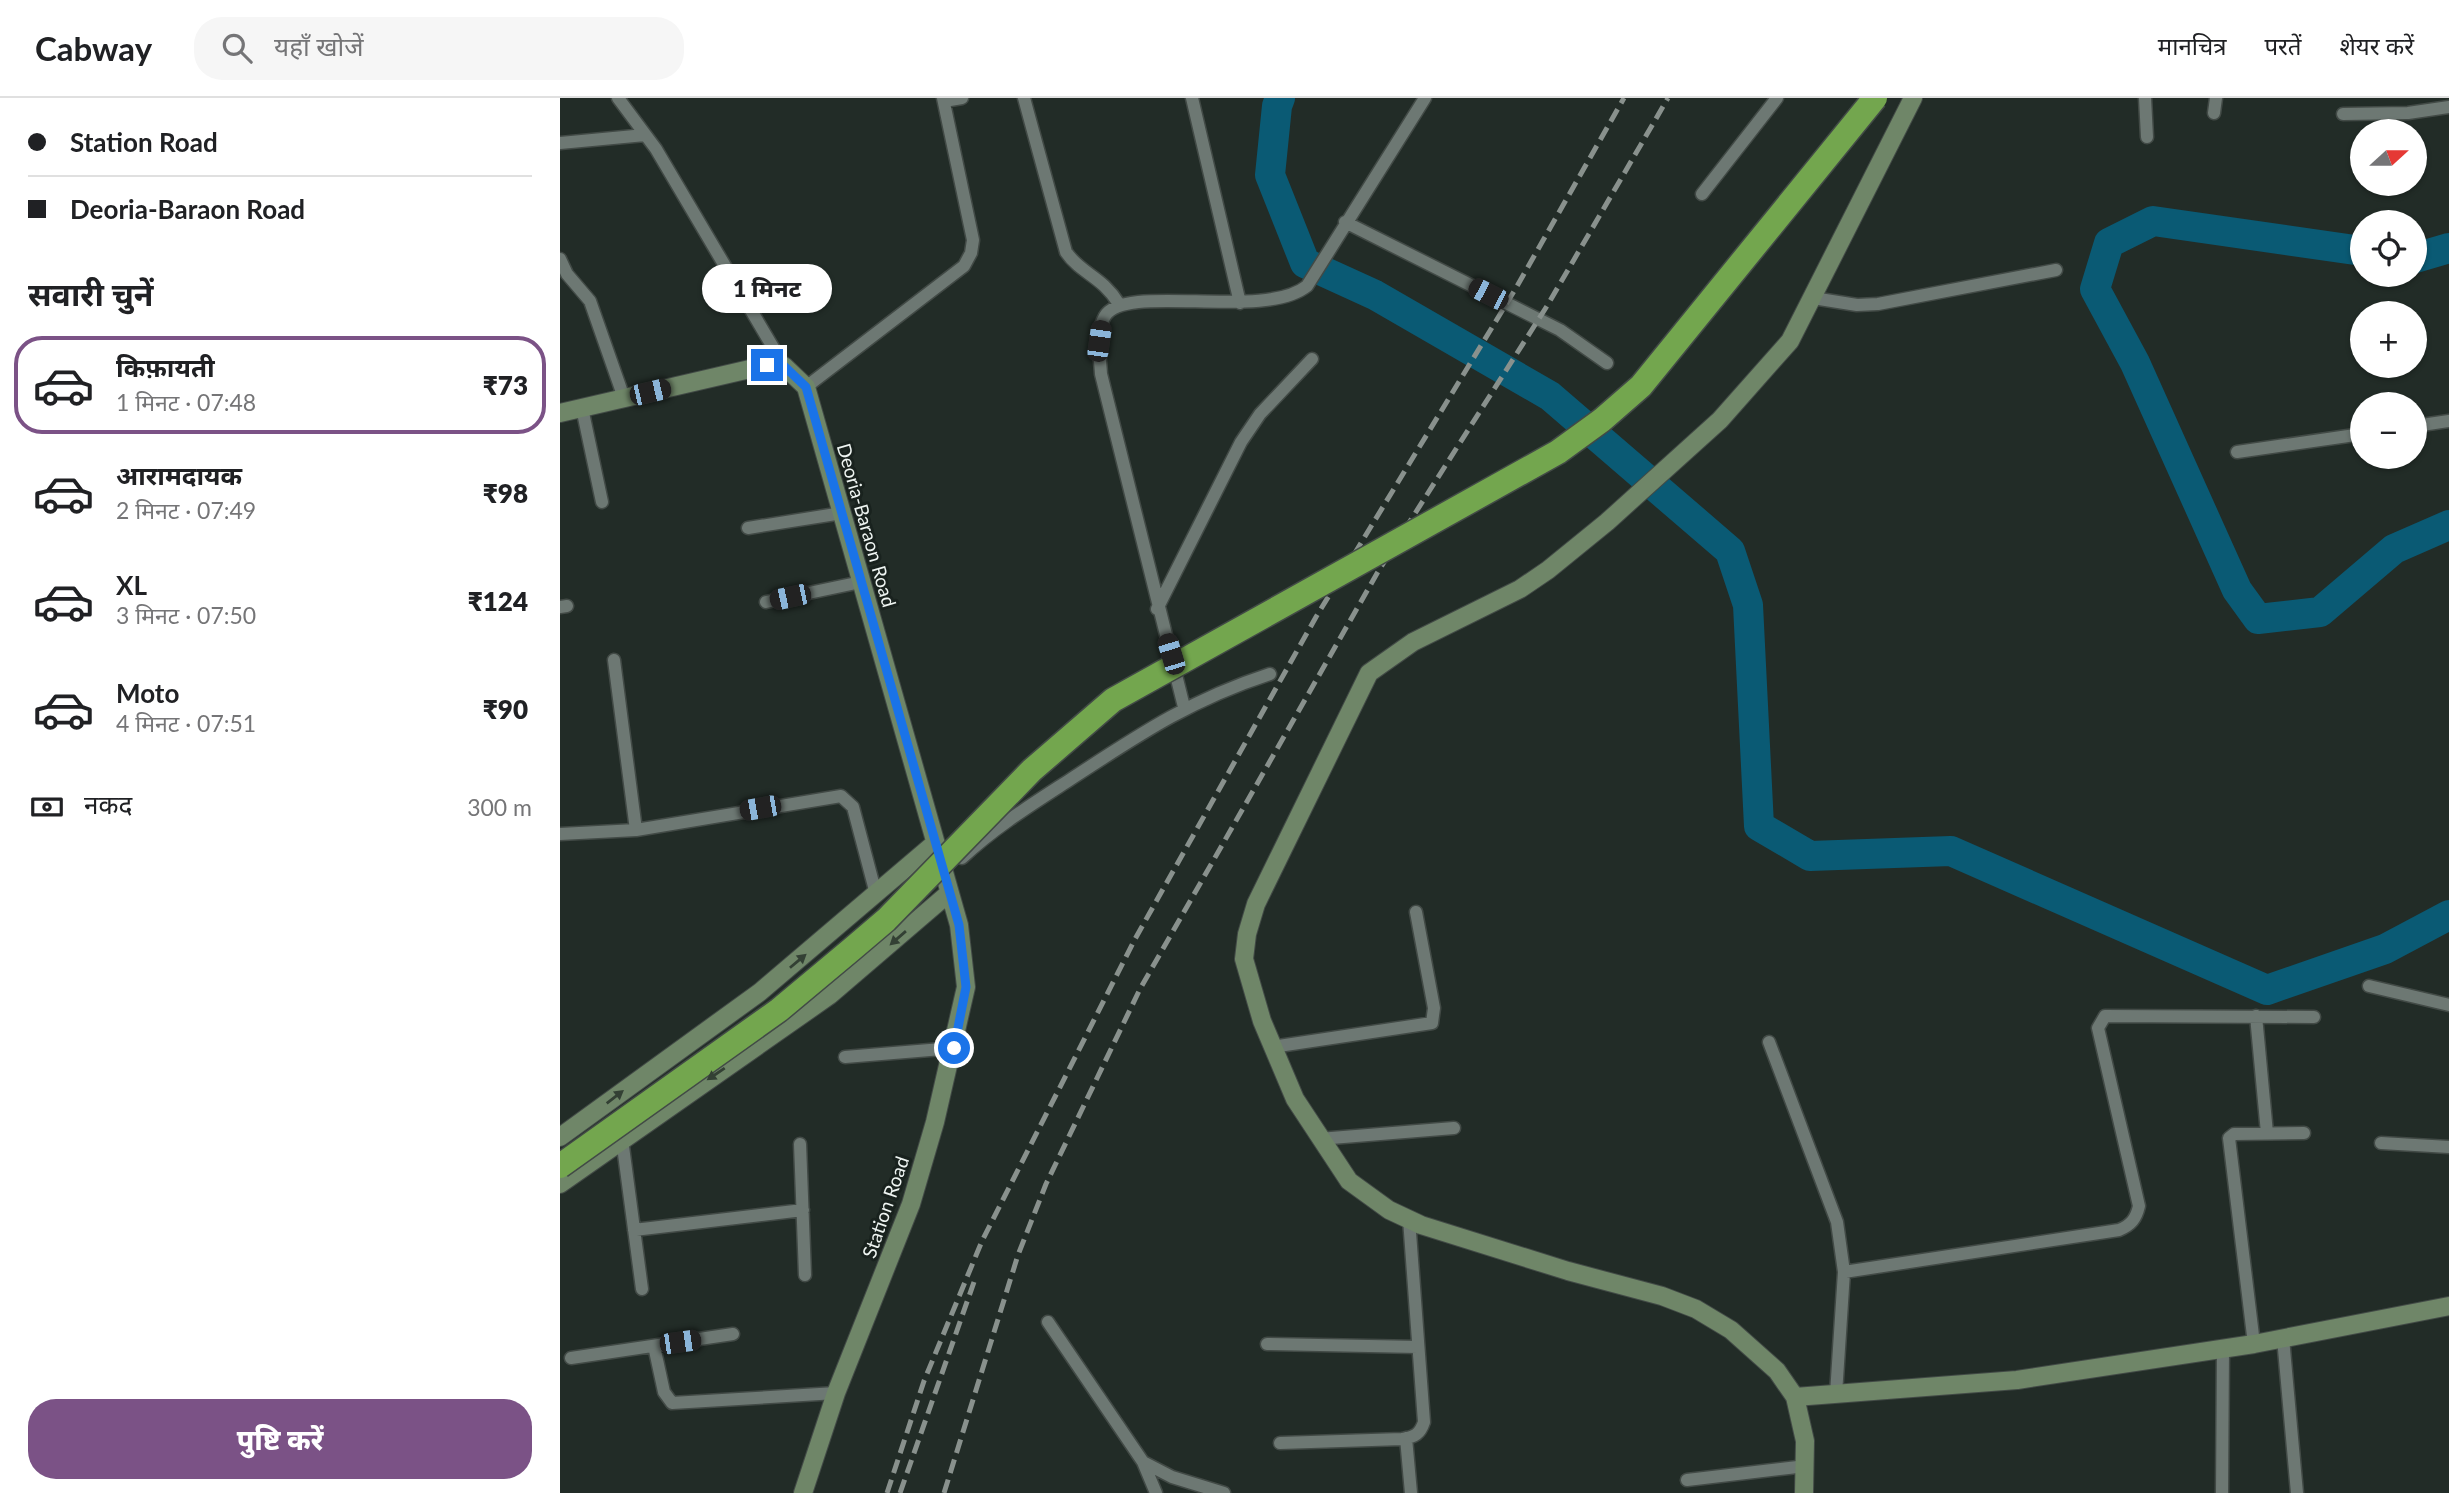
<!DOCTYPE html>
<html lang="hi">
<meta charset="utf-8">
<style>
:root{--surface:#fff;--page:#f6f6f6;--text:#202124;--muted:#757577;--line:#e0e0e0;--accent:#7b5286}
body{margin:0;font-family:Lato,"Noto Sans Devanagari",sans-serif;background:var(--page);color:var(--text);height:100vh;display:flex;flex-direction:column;font-size:26px;white-space:nowrap}
*{box-sizing:border-box;margin:0}
p{font-size:23px;color:var(--muted)}
.icon{flex:none;width:38px;height:38px;fill:none;stroke:currentColor;stroke-width:2;stroke-linecap:round;stroke-linejoin:round}
.map{position:relative;flex:1;overflow:hidden}
.details{display:flex;flex-direction:column;background:var(--surface);width:560px}
.details>*{flex:none}
.banner{display:grid;align-content:center;height:154px;padding:0 28px;background:var(--surface)}
.needle{width:46px;rotate:69deg}
.tools{position:absolute;left:1790px;top:21px;display:grid;gap:14px}
.tools a{display:grid;place-items:center;width:77px;height:77px;border-radius:50%;background:var(--surface);box-shadow:0 2px 5px #0004;font-size:35px}
.end{position:absolute;width:32px;height:32px;margin:-16px;border:9px solid #1a73e8;background:#fff;box-shadow:0 0 0 4px #fff}
.from{border-radius:50%}
.bubble{position:absolute;height:49px;border-radius:24px;background:var(--surface);box-shadow:0 2px 5px #0004;font-size:23px;font-weight:800;line-height:49px;text-align:center}
.car{position:absolute;width:21px;height:42px;margin:-21px -10px;border-radius:9px;box-shadow:0 0 5px 2px #0007;background:linear-gradient(#222 24%,#8ab4d8 0 40%,#222 0 76%,#8ab4d8 0 86%,#222 0)}
.banner b{display:flex;align-items:center;gap:24px;height:66px;font-size:26px}
.banner b+b{border-top:2px solid var(--line)}
.banner i{width:18px;height:18px;background:var(--text)}
ul{padding:0;list-style:none}
li{display:flex;align-items:center;gap:21px;height:98px;margin:0 14px 10px;padding:0 14px;border:4px solid transparent;border-radius:28px}
li div{flex:1}
li b{display:block;font-size:26px}
li em{font-style:normal;font-weight:800}
li.selected{border-color:var(--accent)}
li>.icon{width:63px;height:63px;stroke-width:1.5}
h2{padding:0 28px;font-size:32px;line-height:84px}
.pay{display:flex;align-items:center;gap:18px;height:77px;padding:0 28px;font-size:26px}
.pay p{margin-inline-start:auto}
.cta{display:flex;gap:14px;margin-top:auto;padding:14px 28px}
.cta a{flex:1;height:80px;border-radius:28px;background:var(--accent);color:#fff;font-size:28px;font-weight:800;line-height:80px;text-align:center}
header{display:flex;align-items:center;gap:42px;box-sizing:border-box;height:98px;padding:0 35px;background:var(--surface);border-bottom:2px solid var(--line)}
header strong{font-size:33px}
nav{display:flex;gap:38px;margin-inline-start:auto;font-size:24px}
.search{width:490px;height:63px;background:var(--page);display:flex;align-items:center;gap:18px;box-sizing:border-box;padding:0 24px;border-radius:28px;color:var(--muted);font-size:26px}
main{display:flex;flex:1;min-height:0}
.map>svg:first-child{display:block}
</style>
<header>
<strong>Cabway</strong>
<div class="search"><svg class="icon" aria-label="search" viewBox="0 0 24 24"><circle cx="10" cy="10" r="6"/><path d="M15 15l6 6"/></svg>यहाँ खोजें</div>
<nav><a>मानचित्र</a><a>परतें</a><a>शेयर करें</a></nav>
</header>
<main>
<section class="details">
<div class="banner">
<b><i class="from"></i>Station Road</b>
<b><i></i>Deoria-Baraon Road</b>
</div>
<h2>सवारी चुनें</h2>
<ul>
<li class="selected"><svg class="icon" aria-label="car" viewBox="0 0 24 24"><path d="M5 17H2v-5l4-1 3-4h7l3 4 3 1v5h-3M9 17h6M6 11h13"/><circle cx="7" cy="17" r="2"/><circle cx="17" cy="17" r="2"/></svg><div><b>किफ़ायती</b><p>1 मिनट · 07:48</p></div><em>₹73</em></li>
<li><svg class="icon" aria-label="car" viewBox="0 0 24 24"><path d="M5 17H2v-5l4-1 3-4h7l3 4 3 1v5h-3M9 17h6M6 11h13"/><circle cx="7" cy="17" r="2"/><circle cx="17" cy="17" r="2"/></svg><div><b>आरामदायक</b><p>2 मिनट · 07:49</p></div><em>₹98</em></li>
<li><svg class="icon" aria-label="car" viewBox="0 0 24 24"><path d="M5 17H2v-5l4-1 3-4h7l3 4 3 1v5h-3M9 17h6M6 11h13"/><circle cx="7" cy="17" r="2"/><circle cx="17" cy="17" r="2"/></svg><div><b>XL</b><p>3 मिनट · 07:50</p></div><em>₹124</em></li>
<li><svg class="icon" aria-label="car" viewBox="0 0 24 24"><path d="M5 17H2v-5l4-1 3-4h7l3 4 3 1v5h-3M9 17h6M6 11h13"/><circle cx="7" cy="17" r="2"/><circle cx="17" cy="17" r="2"/></svg><div><b>Moto</b><p>4 मिनट · 07:51</p></div><em>₹90</em></li>
</ul>
<div class="pay"><svg class="icon" aria-label="cash" viewBox="0 0 24 24"><path d="M3 7h18v10H3z"/><circle cx="12" cy="12" r="2"/></svg>नकद<p>300 m</p></div>
<div class="cta"><a>पुष्टि करें</a></div>
</section>
<div class="map">
<svg width="1889" height="1395" viewBox="0 0 1889 1395">
<rect width="100%" height="100%" fill="#222c27"/>
<g fill="none" stroke-linecap="round" stroke-linejoin="round">
<path stroke="#0a5a74" stroke-width="30" d="M720 0 717 8 710 77 745 165 815 197 990 298 1170 453 1188 507 1199 728 1250 758 1391 753 1707 892 1825 851 1889 817
M1802 153 1593 123 1549 145 1535 191 1575 265 1677 492 1698 521 1760 514 1834 451 1889 427
M1855 160 1889 150"/>
<g stroke="#424a46" stroke-width="15">
<path id="street" d="M58 0 96 51 224 268
M464 0 506 154C521 176 542 178 559 206
M632 0 680 205
M1585 0 1587 39
M384 3 402 0
M1654 15 1656 0
M1783 16 1848 15 1889 9
M0 45 85 37
M1142 96 1217 0
M785 124 1000 232 1047 265
M0 161 7 176 30 203 64 300
M1253 200 1297 207 1318 206 1496 172
M246 289 404 168 411 155 413 142 383 0
M22 310 42 404
M1855 328 1889 323
M1677 354 1802 336
M188 430 282 415
M206 504 301 484
M0 509 7 508
M597 511 681 344 700 316 752 261
M54 562 76 732
M624 609 541 276C540 257 535 235 545 218 565 184 703 223 747 188L865 0
M0 736 76 732 281 698 293 709 316 796
M402 760C435 729 474 705 511 681 580 636 630 602 710 576
M1809 888 1889 907
M1696 918 1707 1035
M1209 944 1277 1124 1284 1174 1276 1296
M712 949 872 925 874 910 856 814
M285 959 394 950
M62 1041 82 1191
M759 1041 894 1030
M1821 1045 1889 1049
M240 1046 245 1177
M74 1132 243 1112
M1284 1174 1559 1132C1571 1127 1576 1121 1579 1108L1538 930 1545 918 1754 919
M488 1224 583 1364 596 1395
M1723 1240 1737 1395
M707 1246 858 1249
M1694 1246 1669 1040 1674 1036 1744 1035
M94 1248 104 1294 112 1305 276 1295
M11 1260 173 1236
M846 1340 851 1395
M720 1345 842 1341C855 1339 860 1336 864 1324L849 1121
M583 1364 612 1379 664 1395
M1127 1382 1246 1368
M1662 1395 1663 1250"/>
</g>
<g stroke="#424a46" stroke-width="20">
<path id="secondary" d="M0 315 207 267 224 268 246 289 399 827 406 889 375 1024 351 1106 276 1295 243 1395
M0 1039 200 894 375 745
M0 1086 270 897 389 795
M1235 1299 1457 1282 1694 1246 1889 1208
M1244 1395 1245 1343 1235 1299 1217 1273 1171 1232 1136 1211 1102 1198 1008 1173 861 1127 829 1112 789 1083 735 1001 702 923 684 861 687 836 696 806 809 575 853 544 960 491 988 472 1047 424 1160 322 1230 243 1353 0"/>
</g>
<use href="#street" stroke="#6d7873" stroke-width="12"/>
<use href="#secondary" stroke="#6f8668" stroke-width="18"/>
<path stroke="#89918d" stroke-width="5" stroke-dasharray="14 7" stroke-linecap="butt" d="M327 1395 364 1283 422 1143 575 841 756 519 956 190 1064 0
M340 1395 414 1184
M384 1395 458 1157 486 1086 580 891 819 472 987 208 1108 0"/>
<g stroke="#424a46" stroke-width="27" stroke-linecap="butt">
<path id="highway-bridge" d="M0 1068 219 912 292 851 326 822 472 672 553 602 998 354 1042 322 1081 288 1315 0"/>
</g>
<use href="#highway-bridge" stroke="#73a64e" stroke-width="24"/>
</g>
<defs><path id="oneway-solid" d="M-6-.8H1V-3.2L6.5 0L1 3.2V.8H-6Z" transform="scale(1.75)"/></defs>
<g fill="#334034">
<use href="#oneway-solid" transform="translate(338 840) rotate(139)"/>
<use href="#oneway-solid" transform="translate(238 863) rotate(-40)"/>
<use href="#oneway-solid" transform="translate(156 976) rotate(146)"/>
<use href="#oneway-solid" transform="translate(55 999) rotate(-38)"/>
</g>
<g fill="none" stroke-linecap="round" stroke-linejoin="round">
<path stroke="#1a73e8" stroke-width="9" d="M207 267 224 268 246 289 399 827 406 889 394 950"/>
</g>
<g text-anchor="middle" dominant-baseline="central" stroke-width="6" stroke-linejoin="round" paint-order="stroke">
<g font-size="19" fill="#eff5f2" stroke="#19221e">
<text transform="translate(307 427) rotate(74)">Deoria-Baraon Road</text>
<text transform="translate(325 1109) rotate(-71)">Station Road</text>
</g>
</g>
</svg>
<div class="tools">
<a><svg class="needle" viewBox="-14 -14 28 28"><path d="M0-13l5 13h-10z" fill="#e53935"/><path d="M0 13l5-13h-10z" fill="#757577"/></svg></a>
<a><svg class="icon" aria-label="locate" viewBox="0 0 24 24"><circle cx="12" cy="12" r="6"/><path d="M12 2v4M12 18v4M2 12h4M18 12h4"/></svg></a>
<a>+</a>
<a>−</a>
</div>
<i class="end from" style="left:394px;top:950px"></i>
<i class="end" style="left:207px;top:267px"></i>
<div class="bubble" style="left:142px;top:166px;width:130px">1 मिनट</div>
<i class="car" style="left:928px;top:196px;rotate:297deg"></i>
<i class="car" style="left:539px;top:243px;rotate:8deg"></i>
<i class="car" style="left:90px;top:294px;rotate:77deg"></i>
<i class="car" style="left:230px;top:499px;rotate:258deg"></i>
<i class="car" style="left:611px;top:556px;rotate:343deg"></i>
<i class="car" style="left:200px;top:710px;rotate:260deg"></i>
<i class="car" style="left:120px;top:1244px;rotate:82deg"></i>
</div>
</main>
